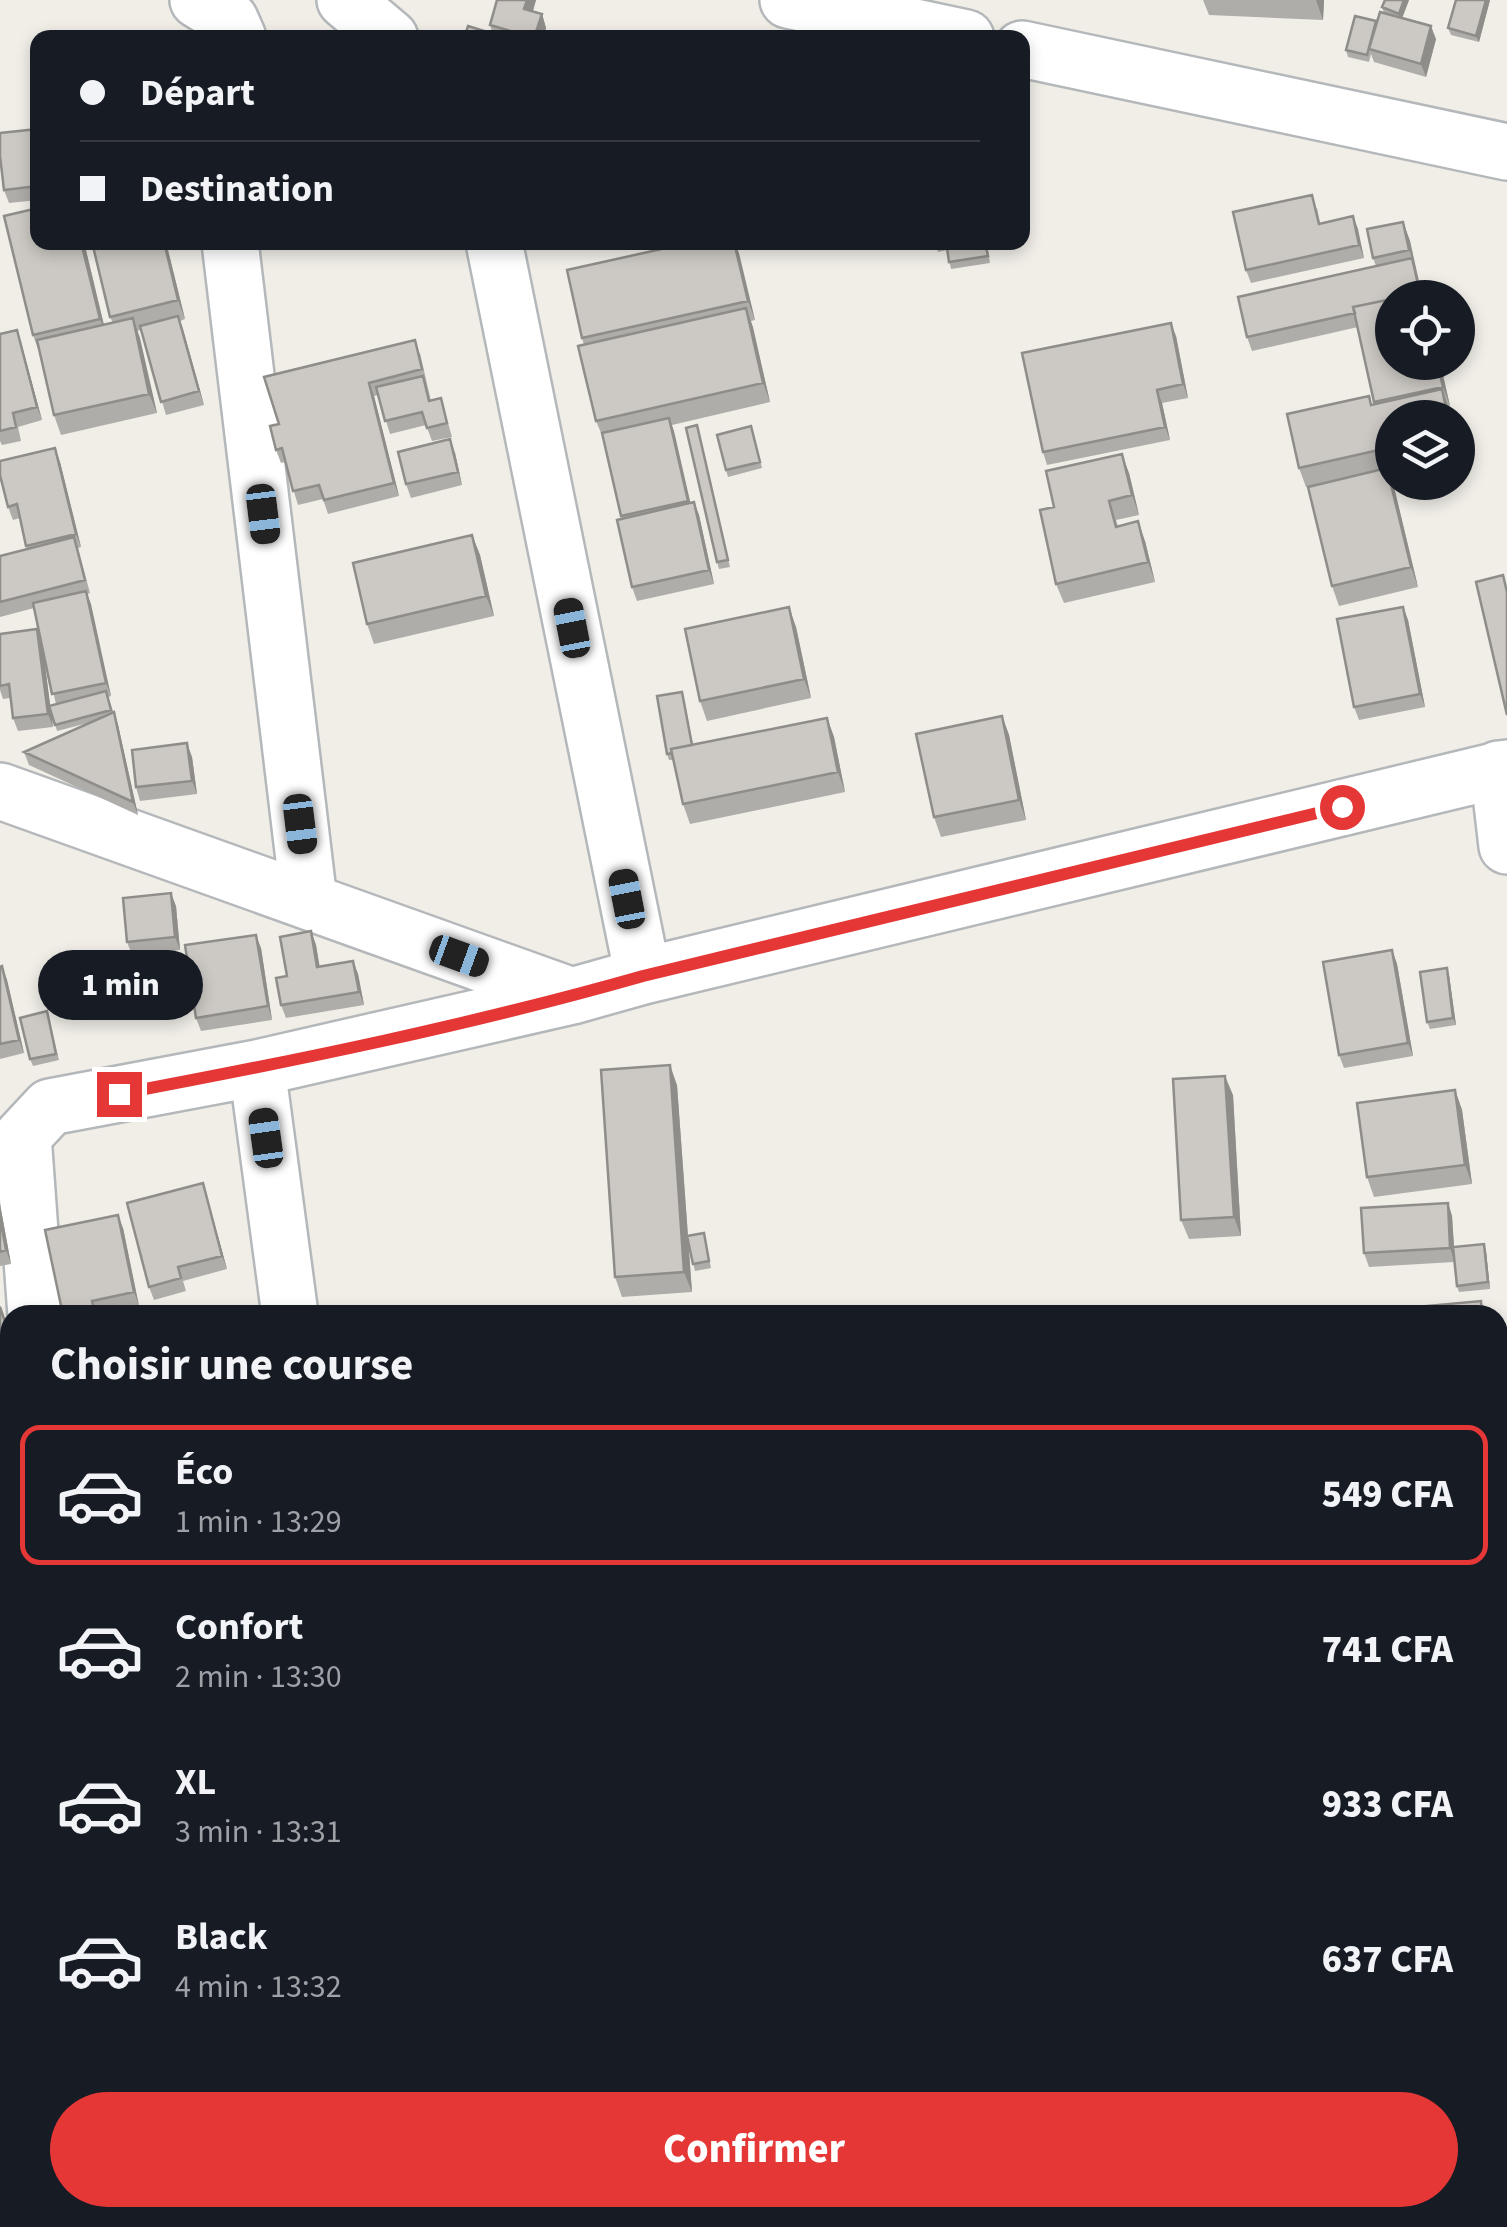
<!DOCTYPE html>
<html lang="fr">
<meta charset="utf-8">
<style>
:root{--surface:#171b24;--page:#20242c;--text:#f1f3f6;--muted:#9ea1a6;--line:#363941;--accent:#e63737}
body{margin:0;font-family:"Source Sans 3",sans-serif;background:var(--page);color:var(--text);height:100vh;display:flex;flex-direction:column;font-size:38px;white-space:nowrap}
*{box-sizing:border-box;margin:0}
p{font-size:32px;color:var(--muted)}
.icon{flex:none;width:55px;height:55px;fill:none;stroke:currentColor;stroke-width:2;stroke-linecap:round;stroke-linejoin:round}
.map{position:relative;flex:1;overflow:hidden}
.drawer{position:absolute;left:0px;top:1305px;width:1508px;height:922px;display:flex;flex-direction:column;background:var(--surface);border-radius:30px 30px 0 0;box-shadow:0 5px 15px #0003}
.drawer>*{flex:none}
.top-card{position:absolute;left:30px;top:30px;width:1000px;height:220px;border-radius:20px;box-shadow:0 5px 15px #0003;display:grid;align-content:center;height:220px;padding:0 50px;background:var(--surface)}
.fabs{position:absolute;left:1375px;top:280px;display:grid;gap:20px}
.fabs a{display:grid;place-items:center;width:100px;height:100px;border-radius:50%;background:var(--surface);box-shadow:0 5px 15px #0003;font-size:50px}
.end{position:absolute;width:45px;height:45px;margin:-22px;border:12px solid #e63737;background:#fff;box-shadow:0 0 0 5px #fff}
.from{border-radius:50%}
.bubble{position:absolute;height:70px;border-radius:35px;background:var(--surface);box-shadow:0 5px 15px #0003;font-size:32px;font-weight:800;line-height:70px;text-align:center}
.car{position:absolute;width:30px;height:60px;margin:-30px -15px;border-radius:12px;box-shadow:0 0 8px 2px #0007;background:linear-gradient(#222 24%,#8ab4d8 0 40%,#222 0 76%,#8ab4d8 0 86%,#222 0)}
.top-card b{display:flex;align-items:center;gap:35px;height:95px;font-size:38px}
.top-card b+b{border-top:2px solid var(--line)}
.top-card i{width:25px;height:25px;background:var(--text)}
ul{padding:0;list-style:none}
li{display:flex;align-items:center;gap:30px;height:140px;margin:0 20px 15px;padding:0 30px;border:5px solid transparent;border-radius:20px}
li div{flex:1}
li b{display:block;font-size:38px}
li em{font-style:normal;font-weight:800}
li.on{border-color:var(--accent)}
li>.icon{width:90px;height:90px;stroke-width:1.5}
h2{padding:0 50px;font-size:45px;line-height:120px}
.action{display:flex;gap:20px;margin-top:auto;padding:20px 50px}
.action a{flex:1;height:115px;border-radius:60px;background:var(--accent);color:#fff;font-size:40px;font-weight:800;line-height:115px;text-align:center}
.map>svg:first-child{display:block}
</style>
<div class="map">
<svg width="1507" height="2227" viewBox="0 0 1507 2227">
<rect width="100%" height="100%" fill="#f0eee7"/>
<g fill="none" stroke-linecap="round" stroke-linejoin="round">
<g stroke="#b4b8bb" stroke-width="60">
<path id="minor" d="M198 0 230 20 238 38
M345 0 390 38
M788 0 966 38
M1022 49 1507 152
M230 242 309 901
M494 242 643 976
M1498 769 1507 846
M0 791 572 996 643 976 1507 768
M257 1068 290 1315
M36 1315 23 1136 50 1107 257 1068 572 996
M603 2218 611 2227
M1336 2218 1344 2227
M73 2227 86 2218"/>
</g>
<use href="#minor" stroke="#fff" stroke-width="55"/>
</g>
<path fill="#afada9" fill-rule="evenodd" d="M497 0H536L533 12 542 14 546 28 543 38H464L493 34 490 25Z
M1203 0H1324L1323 20 1209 15Z
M1409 0 1402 18 1436 39 1426 77 1374 62 1371 54 1369 62 1348 57 1346 50 1376 21 1377 24 1384 13 1382 7Z
M1490 0 1479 42 1451 35 1448 28Z
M38 129V200L9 203 4 190Z
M1317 208 1320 223 1353 216 1364 258 1251 283 1246 270Z
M1403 222 1410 241 1423 298 1392 362H1440L1450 406 1448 407 1451 418H1392V468L1388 469 1394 487 1418 587 1339 606 1332 586 1318 485 1306 487 1299 468 1375 404 1358 327 1252 351 1247 337 1376 266 1373 258Z
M38 242H84L104 325 113 323 110 317 166 242 185 319 180 321 204 405 166 415 141 330 137 331 157 413 61 435 54 415 39 352 33 335Z
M693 242H735L755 320 751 321 770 402 672 425 690 503 694 502 699 515 714 584 637 601 632 587 622 518 604 440 596 421 584 345 582 338Z
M935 242H985L988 250 990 263 951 269 947 250 938 252Z
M0 334 21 343 42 420 18 427 21 441 2 445 0 441Z
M1176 336 1188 398 1162 403 1170 440 1047 465 1043 452Z
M420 353 431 401 441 398 452 437 432 441 426 425 390 434 378 395 374 396 399 496 328 514 323 499 298 505 285 462 281 463 276 450 279 424Z
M697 425 730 567 719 569 717 562Z
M753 432 762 468 728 477 726 470Z
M455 453 462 485 411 498 406 484Z
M60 462 81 547 78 548 90 593 87 594 111 696 108 697 118 725 138 815 29 765 24 752 88 723 57 731 51 710 53 727 18 731 13 718 10 698 3 699 0 690V634L37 629 40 638 34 608 0 617V556L27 549 20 518 13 520 8 507ZM43 650 56 704 50 705Z
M1129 473 1139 515 1116 520 1118 526 1145 541 1155 582 1064 603 1056 584 1054 507Z
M472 535 480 555 494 616 374 644 367 624Z
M1403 607 1408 620 1425 707 1359 720 1354 707Z
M796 627 811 698 707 721 700 701Z
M682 692 693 745 827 718 834 737 845 792 690 824 683 804 673 760H669L667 754Z
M1002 716 1009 735 1026 820 941 837 934 817Z
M192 757 197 794 140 801 136 787Z
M176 906 180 950 132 955 127 942Z
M311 931 316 945 319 966 353 961 358 974 364 1005 286 1018 281 1005 287 976Z
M261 948 272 1020 201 1031 196 1018Z
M1392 950 1397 964 1413 1056 1344 1068 1339 1055Z
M2 966 7 980 24 1053 0 1059V967Z
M1447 968 1449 975 1456 1025 1430 1029 1427 1022Z
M49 1018 59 1060 33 1066 30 1059Z
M677 1085 688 1236 704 1233 711 1268 695 1271 688 1241 692 1292 622 1297 615 1277Z
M1455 1090 1462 1110 1472 1184 1374 1197 1367 1177Z
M1233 1095 1241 1236 1189 1239 1181 1220Z
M207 1197 227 1269 183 1281 186 1291 154 1300 149 1287Z
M1448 1203 1452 1216 1454 1247 1484 1244 1486 1251 1490 1289 1459 1292 1457 1286 1454 1262 1369 1267 1364 1253Z
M0 1204 11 1264 0 1266Z
M123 1228 139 1306 97 1315H63Z
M0 1305 10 1335V1364L0 1367Z
M0 1417 3 1426 10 1467V1521L0 1522Z
M1498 1606H1507V1667L1498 1668Z
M0 1655 8 1690 0 1692Z
M1498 1689H1501L1506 1702 1507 1715V1775H1498Z
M1498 1823 1502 1836 1507 1870V1901H1502L1504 1919 1498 1920Z
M1507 2011V2092L1498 2078V2018Z
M303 2218H424L411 2227H311Z
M1036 2218H1100L1088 2227H1043Z"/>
<path fill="#8f8d89" d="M527 0H536L529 22 524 9Z
M1316 0H1324L1323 20Z
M1404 0H1409L1401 21 1399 14Z
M1486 0H1490L1479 42 1476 36Z
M542 14 546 28 543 38H534Z
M1431 26 1436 39 1426 77 1421 64Z
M1353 216 1358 229 1364 258 1359 245Z
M1403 222 1410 241 1421 293V298Z
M81 242H84L107 338 100 319Z
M164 242H166L185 319 178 300Z
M734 242 739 253 755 320 748 301Z
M746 308 753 327 770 402 763 383Z
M178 316 183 329 204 405 199 391Z
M133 318 140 338 157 413 149 394Z
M1171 323 1176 336 1188 398 1183 384Z
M17 330 21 343 42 420 37 407Z
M1437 362H1440L1450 406 1443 387Z
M369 383 374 396 399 496 394 483Z
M1442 389 1449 409 1451 418H1448Z
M1157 390 1162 403 1170 440 1165 427Z
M669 418 674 431 693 514 688 501Z
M450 439 455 453 462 485 458 472Z
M55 448 60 462 81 547 76 534Z
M1122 454 1129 473 1139 515 1132 495Z
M1387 468 1394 487 1418 587 1411 567Z
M694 502 699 515 714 584 709 570Z
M1138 521 1145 541 1155 582 1148 562Z
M472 535 480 555 494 616 486 596Z
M86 591 91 604 111 696 106 683Z
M789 607 796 627 811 698 804 679Z
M1403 607 1408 620 1425 707 1420 694Z
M37 629 42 642 53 727 48 714Z
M114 712 118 725 138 815 133 802Z
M1002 716 1009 735 1026 820 1019 800Z
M827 718 834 737 845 792 838 772Z
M187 743 192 757 197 794 192 781Z
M171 893 176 906 180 950 175 937Z
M311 931 316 945 322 980 317 967Z
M256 935 261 948 272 1020 268 1006Z
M1392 950 1397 964 1413 1056 1408 1043Z
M353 961 358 974 364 1005 359 992Z
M2 966 7 980 24 1053 19 1040Z
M1447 968 1449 975 1456 1025 1453 1018Z
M670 1065 677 1085 692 1292 684 1272Z
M1225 1076 1233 1095 1241 1236 1234 1217Z
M1455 1090 1462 1110 1472 1184 1465 1165Z
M203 1183 207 1197 227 1269 222 1256Z
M1448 1203 1452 1216 1455 1262 1450 1248Z
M0 1204 11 1264 6 1250 0 1217Z
M118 1215 123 1228 139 1306 134 1292Z
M1484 1244 1486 1251 1490 1289 1488 1282Z
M0 1417 3 1426 10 1467V1490L0 1430Z
M0 1655 8 1690 0 1667Z
M1501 1689 1506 1702 1507 1715V1752Z
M1498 1823 1502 1836 1507 1870V1889Z
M1498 1890 1502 1901 1504 1919 1499 1905Z
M1507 2173V2190L1498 2197V2180Z
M381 2218H424L411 2227H368Z
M925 2218 929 2227H913Z
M1068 2218H1100L1088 2227H1056Z"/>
<path fill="#ccc9c4" stroke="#8f8d89" stroke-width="2.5" d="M497 0H527L524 9 542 14 534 38 490 25Z
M1385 0H1404L1399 14 1382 7Z
M1456 0H1486L1476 36 1448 28Z
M1380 12 1431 26 1421 64 1369 49Z
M1355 16 1376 21 1367 55 1346 50Z
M468 26 497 35V38H464Z
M38 129V186L4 190 0 156V133Z
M1312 195 1319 224 1353 216 1359 245 1246 270 1233 212Z
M38 208V242H81L100 319 33 335 4 216Z
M1403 222 1409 250 1373 258 1367 229Z
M92 242H164L178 300 110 317Z
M693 242H734L748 301 582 338 567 270Z
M985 243 988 256 949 262 947 248Z
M1412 258 1420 293 1392 298V299L1353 307 1355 313 1247 337 1238 297Z
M1421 292 1422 298H1398Z
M1392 299V362H1437L1443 387 1374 402 1353 307Z
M746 308 763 383 596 421 578 346Z
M178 316 199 391 161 402 140 326Z
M133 318 149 394 54 415 37 340Z
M1171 323 1183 384 1157 390 1165 427 1043 452 1022 353Z
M17 330 37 407 13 413 16 427 0 431V334Z
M415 340 422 369 369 383 394 483 324 500 319 485 293 491 282 448 276 450 270 426 279 424 264 377Z
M423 376 429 401 441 398 447 423 427 428 422 412 385 421 376 387Z
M1442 389 1448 418H1392V447L1299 468 1287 414 1369 396 1371 405Z
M669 418 688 501 621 516 602 433Z
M697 425 728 560 717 562 686 428Z
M751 426 760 462 726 470 717 435Z
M450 439 458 472 406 484 398 452Z
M55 448 76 534 26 546 17 504 8 507 0 475V461Z
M1122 454 1132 495 1109 501 1116 527 1138 521 1148 562 1056 584 1040 510 1054 507 1046 471Z
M1387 468 1411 567 1332 586 1308 487Z
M694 502 709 570 632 587 617 520Z
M472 535 486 596 367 624 353 563Z
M74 537 85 580 0 602V556Z
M1503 575 1507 592V715L1476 582Z
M86 591 106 683 52 694 33 603Z
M789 607 804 679 700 701 685 629Z
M1403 607 1420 694 1354 707 1337 619Z
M37 629 48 714 13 718 9 684 0 686V634Z
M106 691 111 710 55 725 49 706Z
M682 692 692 745 671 749 672 753 667 754 657 696Z
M114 712 133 802 24 752Z
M1002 716 1019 800 934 817 916 734Z
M827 718 838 772 683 804 671 749Z
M187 743 192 781 136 787 132 750Z
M171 893 175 937 127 942 123 898Z
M311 931 317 967 353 961 359 992 281 1005 276 978 287 976 280 937Z
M256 935 268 1006 196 1018 185 945Z
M1392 950 1408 1043 1339 1055 1323 962Z
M2 966 19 1040 0 1044V967Z
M1447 968 1453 1018 1427 1022 1420 972Z
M47 1011 56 1054 30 1059 20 1018Z
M670 1065 684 1272 615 1277 601 1070Z
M1225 1076 1234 1217 1181 1220 1173 1079Z
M1455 1090 1465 1165 1367 1177 1357 1103Z
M203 1183 222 1256 178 1267 181 1278 149 1287 127 1203Z
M1448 1203 1450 1248 1364 1253 1361 1208Z
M118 1215 134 1292 92 1301 95 1314 63 1315 45 1230Z
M0 1217 6 1250 0 1252Z
M704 1233 709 1261 693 1264 687 1236Z
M1484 1244 1488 1282 1457 1286 1453 1247Z
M1481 1301 1482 1315 1339 1314Z
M0 1307 10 1337V1342L0 1345Z
M0 1430 10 1490V1500L0 1501Z
M1498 1606H1507V1647L1498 1648Z
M1498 1689H1501L1507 1752V1761L1498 1762Z
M1507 1817V1847L1500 1819Z
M1498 1824 1506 1887 1498 1888Z
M1507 2011V2083L1498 2069V2018Z
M1506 2110 1507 2173 1498 2180V2116Z
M1498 2213 1507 2227H1478L1490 2218H1498Z
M314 2218H381L368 2227H321Z
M433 2218H538L540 2220 532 2227H429L426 2224Z
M800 2218H925L913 2227H787Z
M1044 2218H1068L1056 2227H1051Z
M1118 2218H1270L1277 2227H1109L1108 2225Z"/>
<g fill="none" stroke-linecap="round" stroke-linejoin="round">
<path stroke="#e63737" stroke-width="12" d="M119 1094C295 1061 471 1025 643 976L1342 807"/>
</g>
</svg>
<div class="fabs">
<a><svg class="icon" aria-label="locate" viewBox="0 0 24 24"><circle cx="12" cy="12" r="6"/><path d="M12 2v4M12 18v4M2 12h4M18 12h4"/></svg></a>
<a><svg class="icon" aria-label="layers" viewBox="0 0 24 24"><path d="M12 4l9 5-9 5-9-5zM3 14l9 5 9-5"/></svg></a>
</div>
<i class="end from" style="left:1342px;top:807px"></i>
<i class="end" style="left:119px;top:1094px"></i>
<div class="bubble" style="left:38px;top:950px;width:165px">1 min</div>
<i class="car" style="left:263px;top:514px;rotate:173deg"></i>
<i class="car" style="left:572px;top:628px;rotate:349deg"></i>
<i class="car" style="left:300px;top:824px;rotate:173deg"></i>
<i class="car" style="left:627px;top:899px;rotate:349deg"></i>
<i class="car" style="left:459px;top:956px;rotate:110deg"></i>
<i class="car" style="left:266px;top:1138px;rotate:352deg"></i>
<div class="top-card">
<b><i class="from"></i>Départ</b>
<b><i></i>Destination</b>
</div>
<section class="drawer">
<h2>Choisir une course</h2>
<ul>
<li class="on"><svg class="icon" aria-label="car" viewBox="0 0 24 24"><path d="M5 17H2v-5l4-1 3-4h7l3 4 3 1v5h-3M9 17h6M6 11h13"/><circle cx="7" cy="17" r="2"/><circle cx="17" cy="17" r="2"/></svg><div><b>Éco</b><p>1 min · 13:29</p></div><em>549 CFA</em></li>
<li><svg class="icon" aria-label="car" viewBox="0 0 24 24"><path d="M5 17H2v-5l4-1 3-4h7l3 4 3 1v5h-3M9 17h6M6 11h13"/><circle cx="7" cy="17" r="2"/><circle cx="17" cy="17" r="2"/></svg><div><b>Confort</b><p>2 min · 13:30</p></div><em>741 CFA</em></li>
<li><svg class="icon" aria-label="car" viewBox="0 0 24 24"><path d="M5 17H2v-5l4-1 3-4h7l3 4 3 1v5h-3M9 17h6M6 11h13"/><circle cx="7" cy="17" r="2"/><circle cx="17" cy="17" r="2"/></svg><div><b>XL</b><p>3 min · 13:31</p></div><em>933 CFA</em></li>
<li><svg class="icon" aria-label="car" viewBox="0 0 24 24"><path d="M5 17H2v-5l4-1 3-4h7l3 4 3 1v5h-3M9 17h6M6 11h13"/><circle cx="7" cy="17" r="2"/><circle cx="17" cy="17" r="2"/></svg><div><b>Black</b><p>4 min · 13:32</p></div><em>637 CFA</em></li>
</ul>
<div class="action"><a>Confirmer</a></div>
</section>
</div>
